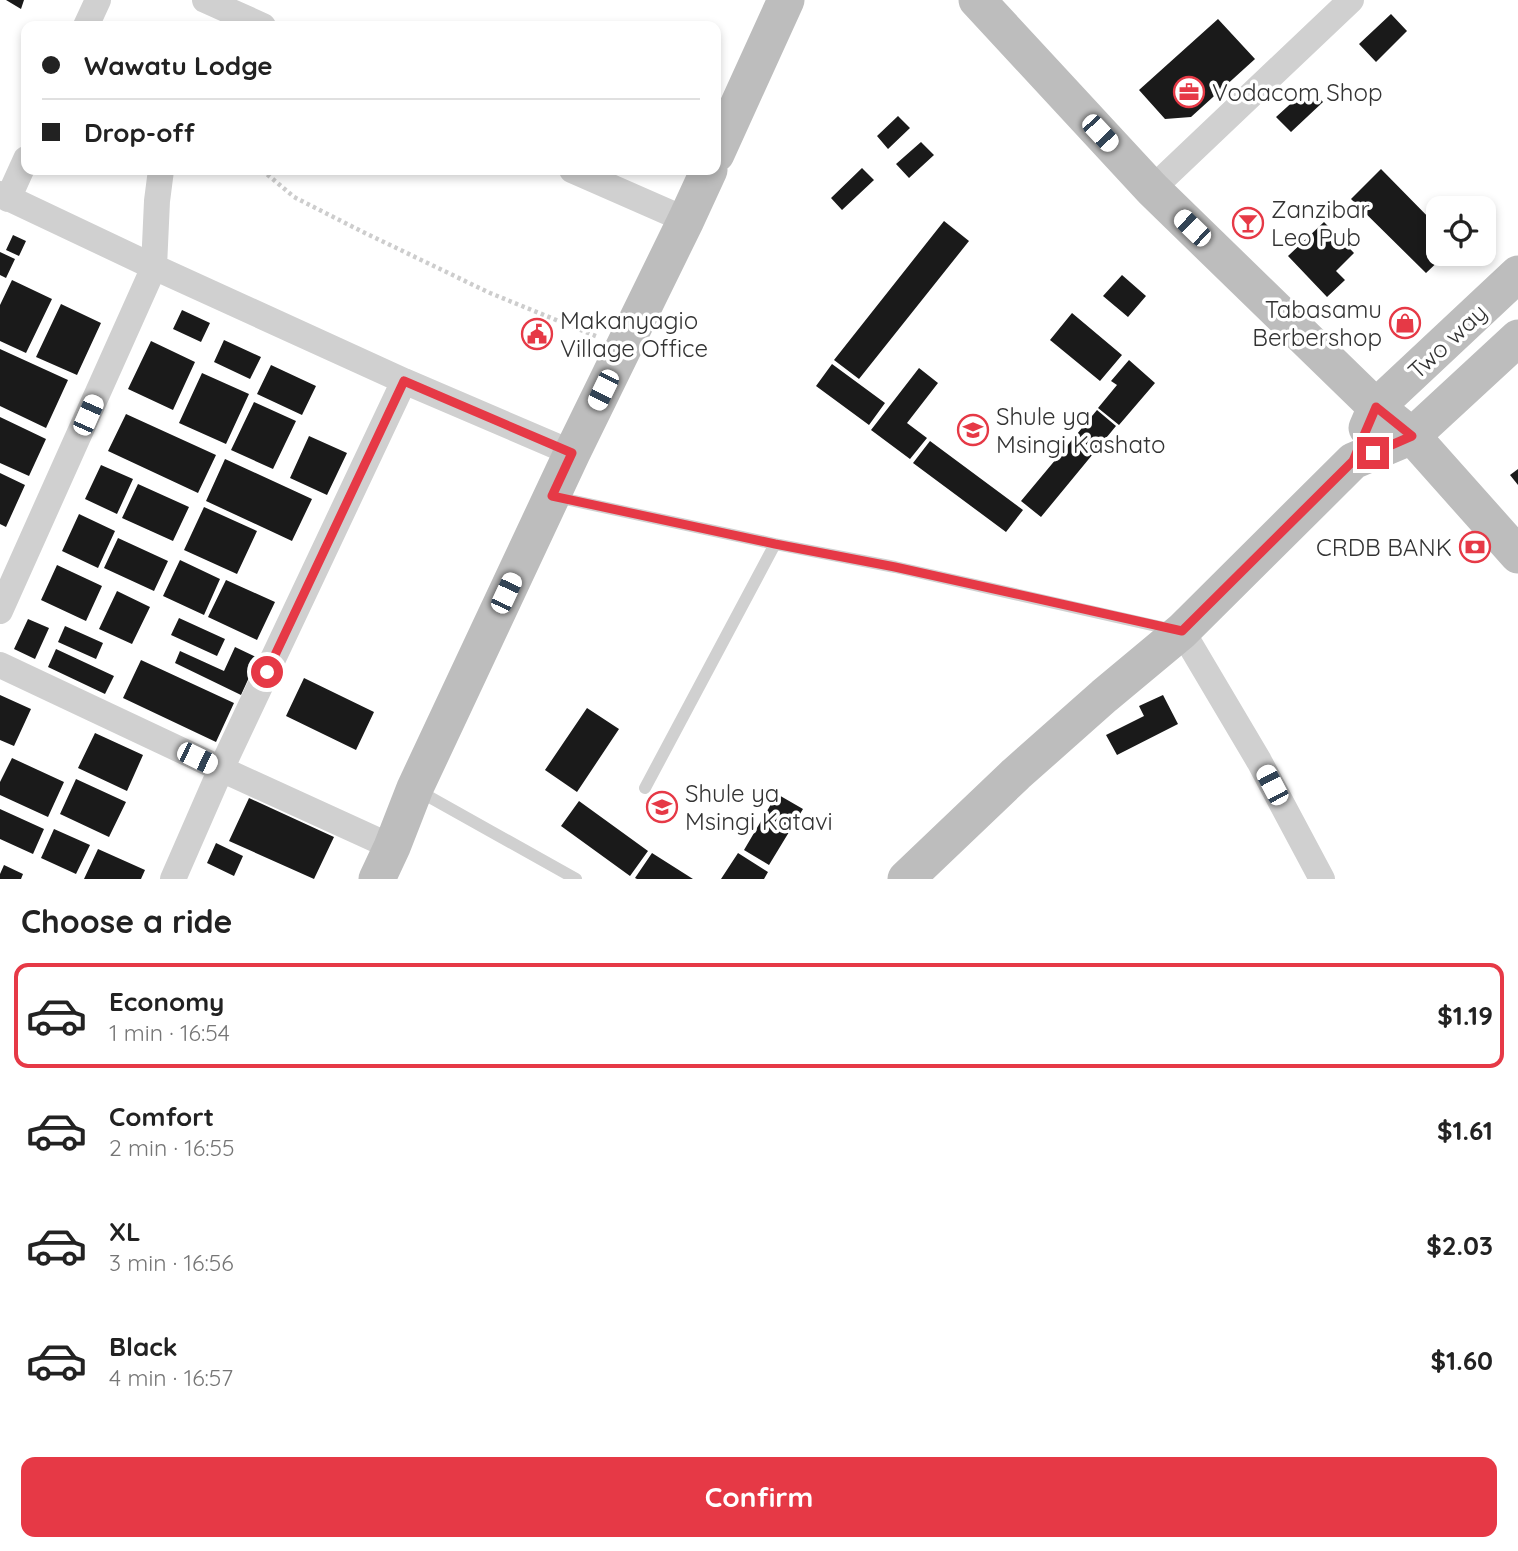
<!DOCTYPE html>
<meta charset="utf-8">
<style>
:root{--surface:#fff;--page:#f6f6f6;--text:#222;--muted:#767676;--line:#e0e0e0;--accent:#e63946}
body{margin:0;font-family:Quicksand,sans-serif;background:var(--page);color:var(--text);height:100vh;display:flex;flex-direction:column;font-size:26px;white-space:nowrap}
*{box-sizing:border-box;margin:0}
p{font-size:23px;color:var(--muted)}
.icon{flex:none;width:38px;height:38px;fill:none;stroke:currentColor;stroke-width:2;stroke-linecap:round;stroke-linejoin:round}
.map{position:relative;height:879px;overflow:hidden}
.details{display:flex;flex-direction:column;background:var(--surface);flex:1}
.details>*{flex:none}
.guide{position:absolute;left:21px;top:21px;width:700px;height:154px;border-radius:14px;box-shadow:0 4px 10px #0003;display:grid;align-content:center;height:154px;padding:0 21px;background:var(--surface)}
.tools{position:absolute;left:1426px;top:196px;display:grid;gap:14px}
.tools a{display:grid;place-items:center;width:70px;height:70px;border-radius:14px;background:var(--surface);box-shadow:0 4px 10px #0003;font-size:35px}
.end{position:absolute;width:32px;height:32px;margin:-16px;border:9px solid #e63946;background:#fff;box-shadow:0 0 0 4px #fff}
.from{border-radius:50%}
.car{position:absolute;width:21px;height:42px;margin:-21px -10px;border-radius:9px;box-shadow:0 0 5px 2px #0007;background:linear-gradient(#fff 24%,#345 0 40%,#fff 0 76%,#345 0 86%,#fff 0)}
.guide b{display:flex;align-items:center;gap:24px;height:66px;font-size:26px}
.guide b+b{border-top:2px solid var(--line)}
.guide i{width:18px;height:18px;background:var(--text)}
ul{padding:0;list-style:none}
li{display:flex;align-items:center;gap:21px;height:105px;margin:0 14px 10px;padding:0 7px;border:4px solid transparent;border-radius:14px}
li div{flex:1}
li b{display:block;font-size:26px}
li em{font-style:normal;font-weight:700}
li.current{border-color:var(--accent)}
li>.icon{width:63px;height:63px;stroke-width:1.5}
h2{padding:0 21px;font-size:32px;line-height:84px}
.action{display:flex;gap:14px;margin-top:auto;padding:14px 21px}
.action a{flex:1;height:80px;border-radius:14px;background:var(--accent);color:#fff;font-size:28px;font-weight:700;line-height:80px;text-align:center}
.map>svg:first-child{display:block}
</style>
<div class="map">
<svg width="1518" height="879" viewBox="0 0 1518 879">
<rect width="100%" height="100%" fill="#fff"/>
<path fill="#1a1a1a" d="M6 0H24L21 9Z
M1391 14 1407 31 1376 62 1359 44Z
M1218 19 1255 59 1191 117 1165 119 1139 90Z
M1309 87 1323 102 1291 132 1276 117Z
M898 116 910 128 888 149 877 136Z
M921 142 934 155 909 178 896 164Z
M862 168 874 180 842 210 831 198Z
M1381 169 1438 227V254H1446L1426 273 1351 199Z
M944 221 969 241 859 379 834 360Z
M1324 222 1354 253 1336 271 1345 280 1327 297 1288 256Z
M13 235 26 241 19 256 6 250Z
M0 252 15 259 6 278 0 275Z
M1122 275 1146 296 1128 317 1103 296Z
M12 280 52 299 26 353 0 341V305Z
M61 304 101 323 77 375 36 357Z
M182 310 210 323 201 342 173 329Z
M1072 313 1122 355 1100 381 1050 340Z
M224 340 261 357 250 379 214 362Z
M151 341 195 362 173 410 128 389Z
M0 349 68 380 46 428 0 406Z
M1129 360 1155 383 1119 425 1098 408 1117 385 1111 381Z
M832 364 885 403 869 425 816 386Z
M271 365 316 386 302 415 257 394Z
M919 368 938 383 907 423 927 438 910 459 871 430Z
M202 373 249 394 226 444 179 423Z
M254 402 296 421 273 469 231 450Z
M1097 410 1116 426 1041 517 1021 501Z
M126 414 216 455 198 493 108 451Z
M0 417 46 439 29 476 0 463Z
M309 436 347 453 327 495 290 478Z
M930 441 1023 510 1006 532 913 463Z
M225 459 312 499 292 541 206 501Z
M101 465 133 479 117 514 85 499Z
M1518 469V485L1510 475Z
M0 473 25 485 6 527 0 524Z
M138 484 189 507 173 541 122 518Z
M204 507 257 531 237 574 184 550Z
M79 514 115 531 98 568 62 551Z
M118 538 168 561 154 591 104 568Z
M180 560 220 579 204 615 163 596Z
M57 565 102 586 86 621 41 600Z
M226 580 275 602 257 640 208 617Z
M117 591 150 607 132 644 99 629Z
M179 618 225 639 217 656 171 635Z
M28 619 49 628 35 659 14 649Z
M65 626 103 643 96 659 58 642Z
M235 647 258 658 241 695 175 663 180 651 224 671Z
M56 649 114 676 105 694 48 667Z
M141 660 234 703 216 742 123 698Z
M304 678 374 712 356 750 286 716Z
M0 695 31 709 14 746 0 740Z
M1163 695 1178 724 1117 755 1106 735 1144 716 1139 706Z
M587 708 619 729 577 792 545 770Z
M95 733 143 755 127 791 78 768Z
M12 758 64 782 48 817 0 795V782Z
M76 779 126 802 109 837 60 814Z
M777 794 803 809 769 865 744 850Z
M249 798 334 837 314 879 229 841Z
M579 801 648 851 630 876 561 826Z
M0 809 44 829 33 854 0 839Z
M54 829 90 845 76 874 41 858Z
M216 843 243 856 234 876 207 863Z
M98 849 145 870 141 879H84Z
M652 853 693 879H637L635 878Z
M738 853 768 872 764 879H721Z
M4 865 23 874 21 879H0V874Z"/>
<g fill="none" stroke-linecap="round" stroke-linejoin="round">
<path stroke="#cdcdcd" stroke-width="4.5" stroke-dasharray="3.5 3.5" stroke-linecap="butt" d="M262 170 294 197 363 232 490 293 598 337"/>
<path stroke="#d0d0d0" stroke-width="12" d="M556 497 775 544 895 567 1174 630
M645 788 775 544
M417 790 576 879"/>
<path stroke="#d0d0d0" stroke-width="26" d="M205 0 263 26
M86 26 98 0
M572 170 686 220
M1152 189 1351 0
M0 194 154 267 404 381 572 453
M8 199 26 159
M0 611 154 267 157 201 161 170
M1182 631 1259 761 1322 879
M0 665 221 769 392 847
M173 879 221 769 404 381"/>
<path stroke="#bdbdbd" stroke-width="37" d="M977 0 1152 189 1376 407 1412 436 1518 555
M716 154 786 0
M1367 428 1376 407 1518 274
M377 879 392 847 415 788 572 453 686 220 709 170
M906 879 1016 774 1104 696 1182 631 1353 461 1412 436 1518 338"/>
</g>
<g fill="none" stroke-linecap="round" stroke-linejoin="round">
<path stroke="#e63946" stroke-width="9" d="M267 672 404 381 572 453 552 496 775 544 895 567 1182 631 1353 461 1376 407 1412 436 1373 453"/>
</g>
<defs>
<g id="office-ring" transform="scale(1.575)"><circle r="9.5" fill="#fff" stroke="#e63946" stroke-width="1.5"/><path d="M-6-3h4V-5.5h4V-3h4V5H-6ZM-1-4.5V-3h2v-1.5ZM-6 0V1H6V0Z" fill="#e63946"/></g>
<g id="bar-ring" transform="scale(1.575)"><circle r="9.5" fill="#fff" stroke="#e63946" stroke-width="1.5"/><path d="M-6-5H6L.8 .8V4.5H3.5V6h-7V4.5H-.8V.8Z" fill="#e63946"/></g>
<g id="shop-ring" transform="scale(1.575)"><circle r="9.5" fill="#fff" stroke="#e63946" stroke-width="1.5"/><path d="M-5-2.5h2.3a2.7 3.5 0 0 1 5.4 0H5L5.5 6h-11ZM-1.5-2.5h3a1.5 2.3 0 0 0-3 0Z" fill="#e63946"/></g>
<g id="civic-ring" transform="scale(1.575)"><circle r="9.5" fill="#fff" stroke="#e63946" stroke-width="1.5"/><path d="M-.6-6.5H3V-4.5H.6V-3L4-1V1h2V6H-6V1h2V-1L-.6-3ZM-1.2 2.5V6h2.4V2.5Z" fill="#e63946"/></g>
<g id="school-ring" transform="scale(1.575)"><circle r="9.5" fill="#fff" stroke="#e63946" stroke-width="1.5"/><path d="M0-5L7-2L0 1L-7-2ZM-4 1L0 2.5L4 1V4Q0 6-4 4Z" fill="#e63946"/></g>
<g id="bank-ring" transform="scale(1.575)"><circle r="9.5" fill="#fff" stroke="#e63946" stroke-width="1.5"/><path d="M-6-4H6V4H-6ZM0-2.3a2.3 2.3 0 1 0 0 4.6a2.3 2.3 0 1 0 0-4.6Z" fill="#e63946"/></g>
</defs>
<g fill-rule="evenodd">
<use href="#office-ring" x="1189" y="92"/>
<use href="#bar-ring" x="1248" y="223"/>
<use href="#shop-ring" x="1405" y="323"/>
<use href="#civic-ring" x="537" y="334"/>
<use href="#school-ring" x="973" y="430"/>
<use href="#bank-ring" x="1475" y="547"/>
<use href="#school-ring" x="662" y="807"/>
</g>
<g text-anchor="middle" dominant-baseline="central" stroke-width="7" stroke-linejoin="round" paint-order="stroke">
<g font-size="24" fill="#333" stroke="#fff" text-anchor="start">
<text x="1212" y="92">Vodacom Shop</text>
<text x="1271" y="209">Zanzibar<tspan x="1271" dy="28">Leo Pub</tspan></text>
<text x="1382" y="309" text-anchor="end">Tabasamu<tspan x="1382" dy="28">Berbershop</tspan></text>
<text x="560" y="320">Makanyagio<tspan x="560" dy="28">Village Office</tspan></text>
<text x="996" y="416">Shule ya<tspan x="996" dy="28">Msingi Kashato</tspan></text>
<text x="1452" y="547" text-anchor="end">CRDB BANK</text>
<text x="685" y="793">Shule ya<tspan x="685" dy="28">Msingi Katavi</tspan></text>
</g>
<g font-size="24" fill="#333" stroke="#fff">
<text transform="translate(1447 341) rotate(-43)">Two way</text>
</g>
</g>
</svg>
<div class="tools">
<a><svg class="icon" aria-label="locate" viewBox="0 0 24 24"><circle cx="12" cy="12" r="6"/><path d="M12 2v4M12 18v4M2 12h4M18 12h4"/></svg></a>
</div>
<i class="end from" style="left:267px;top:672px"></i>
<i class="end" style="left:1373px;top:453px"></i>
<i class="car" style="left:1100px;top:133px;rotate:137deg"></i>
<i class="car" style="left:1192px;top:228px;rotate:314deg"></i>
<i class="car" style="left:603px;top:390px;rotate:206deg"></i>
<i class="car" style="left:88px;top:415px;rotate:24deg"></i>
<i class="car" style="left:506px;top:593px;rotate:25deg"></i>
<i class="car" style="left:197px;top:758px;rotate:116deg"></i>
<i class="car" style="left:1272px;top:785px;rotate:332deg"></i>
<div class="guide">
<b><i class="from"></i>Wawatu Lodge</b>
<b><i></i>Drop-off</b>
</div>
</div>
<section class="details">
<h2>Choose a ride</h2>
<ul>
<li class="current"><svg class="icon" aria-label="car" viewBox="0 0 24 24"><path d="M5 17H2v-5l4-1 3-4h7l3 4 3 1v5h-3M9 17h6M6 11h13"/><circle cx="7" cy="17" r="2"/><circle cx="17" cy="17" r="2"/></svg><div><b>Economy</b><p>1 min · 16:54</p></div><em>$1.19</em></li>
<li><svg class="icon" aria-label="car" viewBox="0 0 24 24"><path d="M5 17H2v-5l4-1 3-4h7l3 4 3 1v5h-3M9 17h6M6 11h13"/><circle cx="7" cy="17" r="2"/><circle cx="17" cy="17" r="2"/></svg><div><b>Comfort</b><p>2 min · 16:55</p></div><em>$1.61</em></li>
<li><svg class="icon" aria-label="car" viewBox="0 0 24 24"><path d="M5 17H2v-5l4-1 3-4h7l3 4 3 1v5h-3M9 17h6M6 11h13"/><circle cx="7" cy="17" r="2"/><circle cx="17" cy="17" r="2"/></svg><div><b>XL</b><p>3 min · 16:56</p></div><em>$2.03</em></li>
<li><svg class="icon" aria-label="car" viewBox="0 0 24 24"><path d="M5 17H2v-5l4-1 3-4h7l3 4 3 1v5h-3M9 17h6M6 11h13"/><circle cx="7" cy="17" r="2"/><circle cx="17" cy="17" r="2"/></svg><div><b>Black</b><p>4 min · 16:57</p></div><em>$1.60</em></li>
</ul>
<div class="action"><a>Confirm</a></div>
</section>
